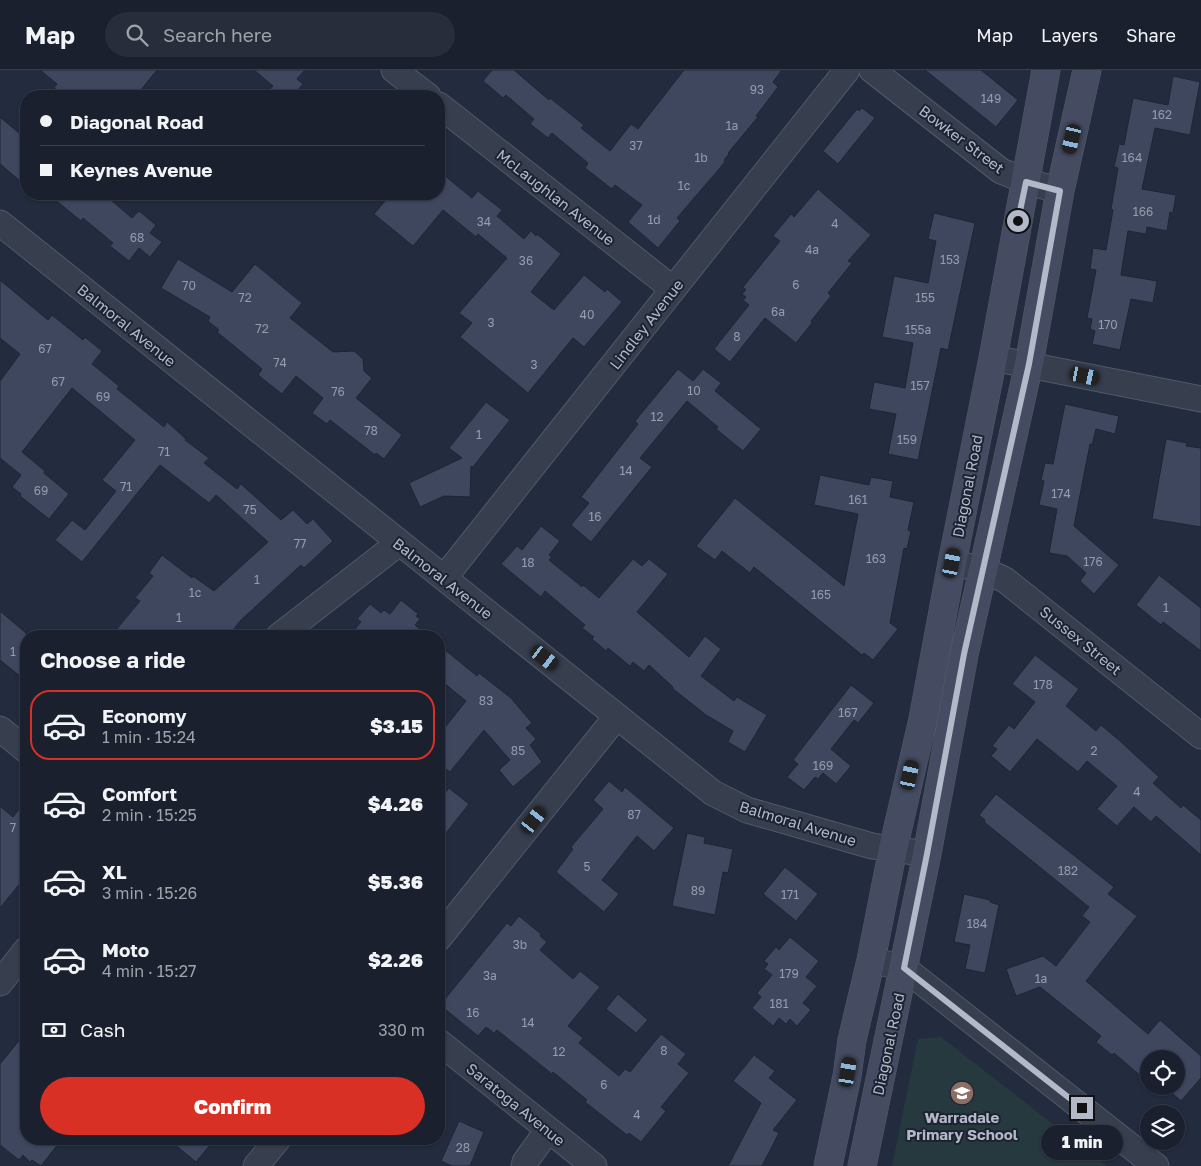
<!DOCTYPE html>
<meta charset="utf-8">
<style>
:root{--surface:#1a202e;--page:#272d3a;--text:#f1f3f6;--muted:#9fa3aa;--line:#383e4a;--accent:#d93025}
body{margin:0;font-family:"Golos Text",sans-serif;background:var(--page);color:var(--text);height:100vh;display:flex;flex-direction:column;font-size:19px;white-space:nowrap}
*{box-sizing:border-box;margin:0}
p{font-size:16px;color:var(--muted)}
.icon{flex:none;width:28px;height:28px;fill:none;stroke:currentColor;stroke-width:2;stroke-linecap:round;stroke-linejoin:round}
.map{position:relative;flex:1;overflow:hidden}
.details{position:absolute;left:20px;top:560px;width:425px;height:515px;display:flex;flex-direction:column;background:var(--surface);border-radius:20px;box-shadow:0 1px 4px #0004,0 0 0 1px var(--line)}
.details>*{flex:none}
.top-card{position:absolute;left:20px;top:20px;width:425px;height:110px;border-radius:20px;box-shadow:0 1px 4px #0004,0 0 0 1px var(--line);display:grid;align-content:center;height:110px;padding:0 20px;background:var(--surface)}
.fabs{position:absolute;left:1140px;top:980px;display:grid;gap:10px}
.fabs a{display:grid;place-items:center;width:45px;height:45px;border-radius:50%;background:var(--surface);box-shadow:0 1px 4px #0004,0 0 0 1px var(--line);font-size:25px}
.end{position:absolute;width:22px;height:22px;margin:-11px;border:6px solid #b3b9c9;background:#111;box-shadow:0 0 0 2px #111}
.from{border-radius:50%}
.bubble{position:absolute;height:35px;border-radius:18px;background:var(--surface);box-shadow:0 1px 4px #0004,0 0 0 1px var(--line);font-size:16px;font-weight:800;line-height:35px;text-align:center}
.car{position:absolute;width:15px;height:30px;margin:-15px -8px;border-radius:6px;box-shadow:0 0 4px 1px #0007;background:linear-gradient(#222 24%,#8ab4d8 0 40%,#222 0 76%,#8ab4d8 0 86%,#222 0)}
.top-card b{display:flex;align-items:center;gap:18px;height:48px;font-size:19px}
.top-card b+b{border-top:1px solid var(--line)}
.top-card i{width:12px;height:12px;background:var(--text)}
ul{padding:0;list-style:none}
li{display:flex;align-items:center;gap:15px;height:70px;margin:0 10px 8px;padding:0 10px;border:2px solid transparent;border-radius:20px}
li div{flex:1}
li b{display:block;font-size:19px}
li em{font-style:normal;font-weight:800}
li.active{border-color:var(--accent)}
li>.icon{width:45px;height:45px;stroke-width:1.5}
h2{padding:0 20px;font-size:22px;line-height:60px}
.pay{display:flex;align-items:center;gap:12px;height:55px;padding:0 20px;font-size:19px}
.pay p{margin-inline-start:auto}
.action{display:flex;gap:10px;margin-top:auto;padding:10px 20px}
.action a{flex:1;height:58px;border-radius:30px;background:var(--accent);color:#fff;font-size:20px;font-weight:800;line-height:58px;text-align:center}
header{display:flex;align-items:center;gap:30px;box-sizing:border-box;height:70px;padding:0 25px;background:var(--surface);border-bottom:1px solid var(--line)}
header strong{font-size:24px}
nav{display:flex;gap:28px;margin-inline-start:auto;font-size:18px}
.search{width:350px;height:45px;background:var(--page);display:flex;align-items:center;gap:12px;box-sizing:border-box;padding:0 18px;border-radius:28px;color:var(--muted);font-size:19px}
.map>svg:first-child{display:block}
</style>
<header>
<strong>Map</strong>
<div class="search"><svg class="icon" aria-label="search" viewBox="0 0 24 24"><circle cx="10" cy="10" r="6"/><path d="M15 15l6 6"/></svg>Search here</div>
<nav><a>Map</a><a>Layers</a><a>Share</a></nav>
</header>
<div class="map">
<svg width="1201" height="1096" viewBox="0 0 1201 1096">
<rect width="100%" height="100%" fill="#232b3e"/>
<path fill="#25393f" d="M941 967 1107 1096H892L918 969Z"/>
<path fill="#3f475e" stroke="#1e2535" d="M40 0H157L136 26H64L54 18 57 14Z
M254 0H305L297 9 303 14 293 26H264L273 16Z
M492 0H514L549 30 550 28 584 55 581 58 610 81 631 54 638 59 684 0H782L773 12 778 17 756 46 758 47 728 83 729 84 724 90 725 92 677 148 680 151 658 178 628 152 642 135 615 115 612 119 585 98 588 93 552 63 548 68 530 54 534 49 506 25 503 28 483 11Z
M925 0H981L1018 30 996 57Z
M1173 6 1200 12 1190 65 1155 58 1142 119 1176 125 1173 143 1170 142 1167 161 1147 157 1146 164 1128 161 1121 205 1157 211 1153 233 1131 229 1120 280 1092 274 1095 261 1090 259 1092 249 1087 248 1096 200 1090 199 1093 178 1106 180 1113 140 1111 139 1118 98 1114 97 1119 74 1124 75 1133 28 1168 35Z
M862 38 875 48 838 94 823 81 857 39 859 41Z
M0 47 26 69V116L0 94Z
M439 101 472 128 478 121 502 140 497 146 524 169 531 161 536 166 537 164 561 184 531 222 554 240 584 205 605 222 607 219 622 232 584 277 573 268 528 323 460 267 472 253 459 243 507 188 478 164 476 167 443 140 413 176 374 144 391 124H439Z
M818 119 871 165 848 191 852 193 828 223 831 226 811 251 812 253 796 273 765 248 730 292 714 279 749 235 743 230 746 227 742 224 746 220 743 217 780 171 773 166 791 144 794 147Z
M48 124H104L132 148 139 141 156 155 150 163 162 172 150 187 139 178 129 191 110 176 113 173 83 148 81 151Z
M934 143 975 153 948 280 941 278 918 390 888 384 896 344 869 339 874 312 905 318 913 273 882 267 894 206 928 213 936 171 928 169Z
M178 189 232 222 255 194 302 233 290 248 333 282 354 281 363 289 364 301 372 308 356 328 402 365 384 389 376 383 375 385 330 350 327 354 312 343 323 328 296 306 282 324 258 305 262 299 217 262 219 260 208 251 210 247 161 218Z
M0 210 48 250 52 245 83 270 85 267 102 281 92 294 119 316 117 319 164 357 167 352 186 369 185 370 209 388 204 393 237 419 241 414 281 450 293 440 307 454 313 449 333 471 304 498 301 495 241 550 228 566H111L140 531 135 528 153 506 149 503 162 485 192 508 193 506 214 521 268 472 216 425 209 433 160 395 82 492 55 470 72 450 85 460 116 421 102 410 135 370 72 318 22 382 45 401 44 403 69 424 49 449 20 426 21 424 12 417 21 405 0 388V311L20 284 0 268Z
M678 299 693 311 703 299 721 313 715 321 761 359 743 381 716 359 718 357 687 331 640 388 652 397 591 472 571 455 589 433 581 427 638 354 635 351Z
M486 332 510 350 473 397 471 396 470 427 444 426 420 437 409 413 462 388 449 378Z
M1065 334 1119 346 1115 364 1096 359 1092 375 1090 374 1074 456 1119 495 1094 524 1080 511 1086 503 1067 486 1049 483 1057 439 1039 435 1044 411 1041 410 1045 393 1053 394Z
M1166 369 1187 373 1186 376 1201 378V457L1152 449Z
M820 405 869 415 871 407 893 411 890 427 914 432 908 460 911 461 907 479 904 478 890 553 898 559 873 590 864 583 862 585 754 497 750 503 722 481 715 490 696 476 735 428 844 516 858 444 814 435Z
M541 456 560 471 549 485 552 487 549 490 582 517 583 515 599 528 633 489 642 496 649 489 668 504 637 542 689 587 705 566 721 579 701 606 734 631 737 627 767 645 745 682 728 672 733 661 706 645 672 618 673 617 649 595 644 601 633 592 630 596 608 578 606 581 592 569 594 567 582 558 585 555 545 521 541 527 501 494 517 476 522 480Z
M1159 505 1201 538V581L1163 552 1161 555 1136 535Z
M401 530 418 544 416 546 420 549 415 555 428 566H349L361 552 357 549 370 534 381 543 384 540 390 544Z
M0 541 26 563V611L0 590Z
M439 575 477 606 479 603 511 628 532 653 526 658 536 669 530 675 542 692 513 717 499 700 510 690 484 660 450 702 439 694V665L466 631 439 609Z
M1035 585 1079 619 1066 636 1096 661 1101 655 1120 671 1159 707 1153 713 1181 738 1183 735 1201 750V785L1156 746 1151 752 1134 737 1117 756 1097 739 1117 716 1087 691 1078 702 1037 669 1010 702 991 686 997 679 992 676 1009 655 1014 659 1035 632 1012 614Z
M851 615 874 633 858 653 854 650 831 679 851 696 836 714 823 703 818 709 815 707 804 720 787 707 798 694 793 690Z
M609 711 622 722 625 717 674 758 654 781 637 766 602 810 619 824 604 842 556 802 573 779 571 777 603 739 593 730Z
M449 718 469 734 439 772V730Z
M996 724 1114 817 1108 824 1137 846 1086 911 1148 964 1160 950 1201 986V1008L1181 1031 1164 1016H1176V989H1149V1013L1114 983 1112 985 1096 972 1101 966 1040 917 1016 926 1006 899 1043 886 1056 896 1090 852 1082 846 1089 837 984 752 985 750 979 745Z
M26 730V806L0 838V736L13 747Z
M687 763 705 767 704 773 733 779 728 803 723 802 715 845 672 836Z
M785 797 818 824 796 851 763 824Z
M964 824 990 830V832L999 835 985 903 965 899 970 875 954 872Z
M519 846 541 864 540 866 547 872 540 880 573 909 580 901 600 917 568 956 583 968 579 973 585 978 619 1006 625 999 630 1002 661 964 686 984 678 994 689 1003 661 1037 666 1041 641 1072 629 1063 627 1065 585 1032 587 1030 553 1002 552 1004 497 960 494 963 486 957 478 966 440 935 507 853 511 856Z
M790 867 819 891 806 907 817 916 803 933 811 940 797 956 790 949 786 954 779 948 773 956 752 938 761 927 757 923 772 905 764 899 768 894 764 891 776 877 779 880Z
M618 924 648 950 636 963 606 939Z
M26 962V1069H62L41 1096 32 1090 30 1092 23 1085 19 1090 0 1075V994Z
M754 985 775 1001 769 1008 797 1030 773 1060 779 1063 762 1096H728L761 1033 733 1011Z
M459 1051 484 1062 470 1096H452L441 1091Z
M168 1069H215L196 1092Z"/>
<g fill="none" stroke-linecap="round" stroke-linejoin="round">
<g stroke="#525969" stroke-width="27">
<path id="street" d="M394 0 428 26
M872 0 1001 101 1026 111 1060 121
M439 35 673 219
M0 153 713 723 747 740 872 776 927 784
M993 288 1201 329
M952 493 982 499 1005 510 1201 666
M444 508 847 0
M279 566 399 473
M0 659 26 680
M439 868 617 646
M871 890 904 898 1156 1096
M0 913 26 880
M439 972 594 1096
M256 1096 278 1069
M524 1096 525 1092 548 1060"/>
</g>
<g stroke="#525969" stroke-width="29">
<path id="secondary" d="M828 1096 847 1006 852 970 871 890 893 779 923 649 952 493 993 288 1046 0
M862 1096 927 784 964 585 1029 294 1060 121 1087 0"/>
</g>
<use href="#street" stroke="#373e4e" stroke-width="25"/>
<use href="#secondary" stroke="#454c61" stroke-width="28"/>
</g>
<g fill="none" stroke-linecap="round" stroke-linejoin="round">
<path stroke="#b3b9c9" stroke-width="6" d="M1018 151 1026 112 1060 121 1029 294 964 584 927 784 904 898 1082 1038"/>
</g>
<defs>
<g id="school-disc" transform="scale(1.25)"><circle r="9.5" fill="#8d6e63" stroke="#1c2333"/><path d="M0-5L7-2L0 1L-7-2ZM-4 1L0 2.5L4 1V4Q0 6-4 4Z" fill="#fff"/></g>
</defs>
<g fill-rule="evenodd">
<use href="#school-disc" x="962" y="1023"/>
</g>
<g text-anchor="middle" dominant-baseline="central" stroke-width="4" stroke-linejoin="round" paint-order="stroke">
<g font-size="12" fill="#969cae">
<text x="757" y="19">93</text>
<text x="991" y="28">149</text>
<text x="1162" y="44">162</text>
<text x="732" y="55">1a</text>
<text x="636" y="75">37</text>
<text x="701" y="87">1b</text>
<text x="1132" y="87">164</text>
<text x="684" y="115">1c</text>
<text x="1143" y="141">166</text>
<text x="654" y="149">1d</text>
<text x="484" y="151">34</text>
<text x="835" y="153">4</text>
<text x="137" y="167">68</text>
<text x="812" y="179">4a</text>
<text x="950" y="189">153</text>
<text x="526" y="190">36</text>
<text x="796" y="214">6</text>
<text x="189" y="215">70</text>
<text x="245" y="227">72</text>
<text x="925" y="227">155</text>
<text x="778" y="241">6a</text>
<text x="587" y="244">40</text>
<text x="491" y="252">3</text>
<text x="1108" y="254">170</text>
<text x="262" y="258">72</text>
<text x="918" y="259">155a</text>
<text x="737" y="266">8</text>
<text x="45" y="278">67</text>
<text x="280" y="292">74</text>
<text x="534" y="294">3</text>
<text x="58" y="311">67</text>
<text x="920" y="315">157</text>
<text x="694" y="320">10</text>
<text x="338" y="321">76</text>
<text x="103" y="326">69</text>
<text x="657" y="346">12</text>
<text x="371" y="360">78</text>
<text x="479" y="364">1</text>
<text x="907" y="369">159</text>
<text x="164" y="381">71</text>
<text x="626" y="400">14</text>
<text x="126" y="416">71</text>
<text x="41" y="420">69</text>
<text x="1061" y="423">174</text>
<text x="858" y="429">161</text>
<text x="250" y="439">75</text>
<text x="595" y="446">16</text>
<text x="300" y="473">77</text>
<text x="876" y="488">163</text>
<text x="1093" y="491">176</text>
<text x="528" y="492">18</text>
<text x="257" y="509">1</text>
<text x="195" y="522">1c</text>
<text x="821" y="524">165</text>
<text x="1166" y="537">1</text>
<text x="179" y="547">1</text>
<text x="13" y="581">1</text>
<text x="1043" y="614">178</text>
<text x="486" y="630">83</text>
<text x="848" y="642">167</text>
<text x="518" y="680">85</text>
<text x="1094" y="680">2</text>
<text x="823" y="695">169</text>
<text x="1137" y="721">4</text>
<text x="634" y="744">87</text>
<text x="13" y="757">7</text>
<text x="587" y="796">5</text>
<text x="1068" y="800">182</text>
<text x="698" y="820">89</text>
<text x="790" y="824">171</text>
<text x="977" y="853">184</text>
<text x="520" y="874">3b</text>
<text x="789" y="903">179</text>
<text x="490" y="905">3a</text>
<text x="1041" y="908">1a</text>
<text x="779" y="933">181</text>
<text x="473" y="942">16</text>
<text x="528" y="952">14</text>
<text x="664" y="980">8</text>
<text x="559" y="981">12</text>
<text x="604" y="1014">6</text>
<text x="637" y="1044">4</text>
<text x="463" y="1077">28</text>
</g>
<g font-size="15" fill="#b3b9c9" stroke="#1c2333">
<text transform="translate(962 69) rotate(37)">Bowker Street</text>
<text transform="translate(556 127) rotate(38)">McLaughlan Avenue</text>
<text transform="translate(646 254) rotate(-52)">Lindley Avenue</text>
<text transform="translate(127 255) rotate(39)">Balmoral Avenue</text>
<text transform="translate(967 416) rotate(-79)">Diagonal Road</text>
<text transform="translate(443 508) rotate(38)">Balmoral Avenue</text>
<text transform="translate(1081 570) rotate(39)">Sussex Street</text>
<text transform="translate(798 753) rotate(17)">Balmoral Avenue</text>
<text transform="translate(888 974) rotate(-78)">Diagonal Road</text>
<text transform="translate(516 1034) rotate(39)">Saratoga Avenue</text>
</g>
<g font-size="15" font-weight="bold" fill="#b3b9c9" stroke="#1c2333">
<text x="962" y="1047">Warradale<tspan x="962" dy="17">Primary School</tspan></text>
</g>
</g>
</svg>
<div class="fabs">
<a><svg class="icon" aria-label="locate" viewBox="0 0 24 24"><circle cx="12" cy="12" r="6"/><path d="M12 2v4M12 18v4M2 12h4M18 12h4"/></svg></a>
<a><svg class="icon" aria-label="layers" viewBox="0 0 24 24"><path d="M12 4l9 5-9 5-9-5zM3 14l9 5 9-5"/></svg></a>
</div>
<i class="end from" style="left:1018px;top:151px"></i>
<i class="end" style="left:1082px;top:1038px"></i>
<div class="bubble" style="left:1041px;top:1055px;width:82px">1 min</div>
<i class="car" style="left:1072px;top:69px;rotate:193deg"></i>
<i class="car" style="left:1085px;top:306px;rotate:102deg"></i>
<i class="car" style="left:952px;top:493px;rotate:11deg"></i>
<i class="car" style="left:545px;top:588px;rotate:128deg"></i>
<i class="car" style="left:910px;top:705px;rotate:12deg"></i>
<i class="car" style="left:534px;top:750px;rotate:39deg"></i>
<i class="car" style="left:848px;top:1002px;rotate:9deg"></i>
<div class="top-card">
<b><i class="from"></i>Diagonal Road</b>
<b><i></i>Keynes Avenue</b>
</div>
<section class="details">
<h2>Choose a ride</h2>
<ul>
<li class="active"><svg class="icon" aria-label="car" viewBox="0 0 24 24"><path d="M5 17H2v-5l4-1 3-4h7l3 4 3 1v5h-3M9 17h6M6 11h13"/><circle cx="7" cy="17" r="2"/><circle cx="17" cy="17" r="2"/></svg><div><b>Economy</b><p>1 min · 15:24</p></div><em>$3.15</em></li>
<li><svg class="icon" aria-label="car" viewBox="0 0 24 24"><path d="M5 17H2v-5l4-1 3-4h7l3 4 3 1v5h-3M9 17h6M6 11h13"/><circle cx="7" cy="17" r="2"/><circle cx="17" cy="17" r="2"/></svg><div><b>Comfort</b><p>2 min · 15:25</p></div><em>$4.26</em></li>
<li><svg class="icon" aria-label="car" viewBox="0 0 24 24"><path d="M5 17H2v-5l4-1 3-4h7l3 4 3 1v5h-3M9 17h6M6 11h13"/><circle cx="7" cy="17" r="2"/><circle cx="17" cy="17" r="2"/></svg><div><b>XL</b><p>3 min · 15:26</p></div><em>$5.36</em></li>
<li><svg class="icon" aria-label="car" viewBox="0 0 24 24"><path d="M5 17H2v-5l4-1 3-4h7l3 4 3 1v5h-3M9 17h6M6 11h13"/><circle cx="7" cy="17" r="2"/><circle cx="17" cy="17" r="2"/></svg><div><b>Moto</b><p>4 min · 15:27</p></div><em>$2.26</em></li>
</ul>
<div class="pay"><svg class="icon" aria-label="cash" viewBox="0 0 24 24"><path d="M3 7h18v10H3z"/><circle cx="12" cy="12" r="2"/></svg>Cash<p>330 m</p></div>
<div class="action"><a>Confirm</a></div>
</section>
</div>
